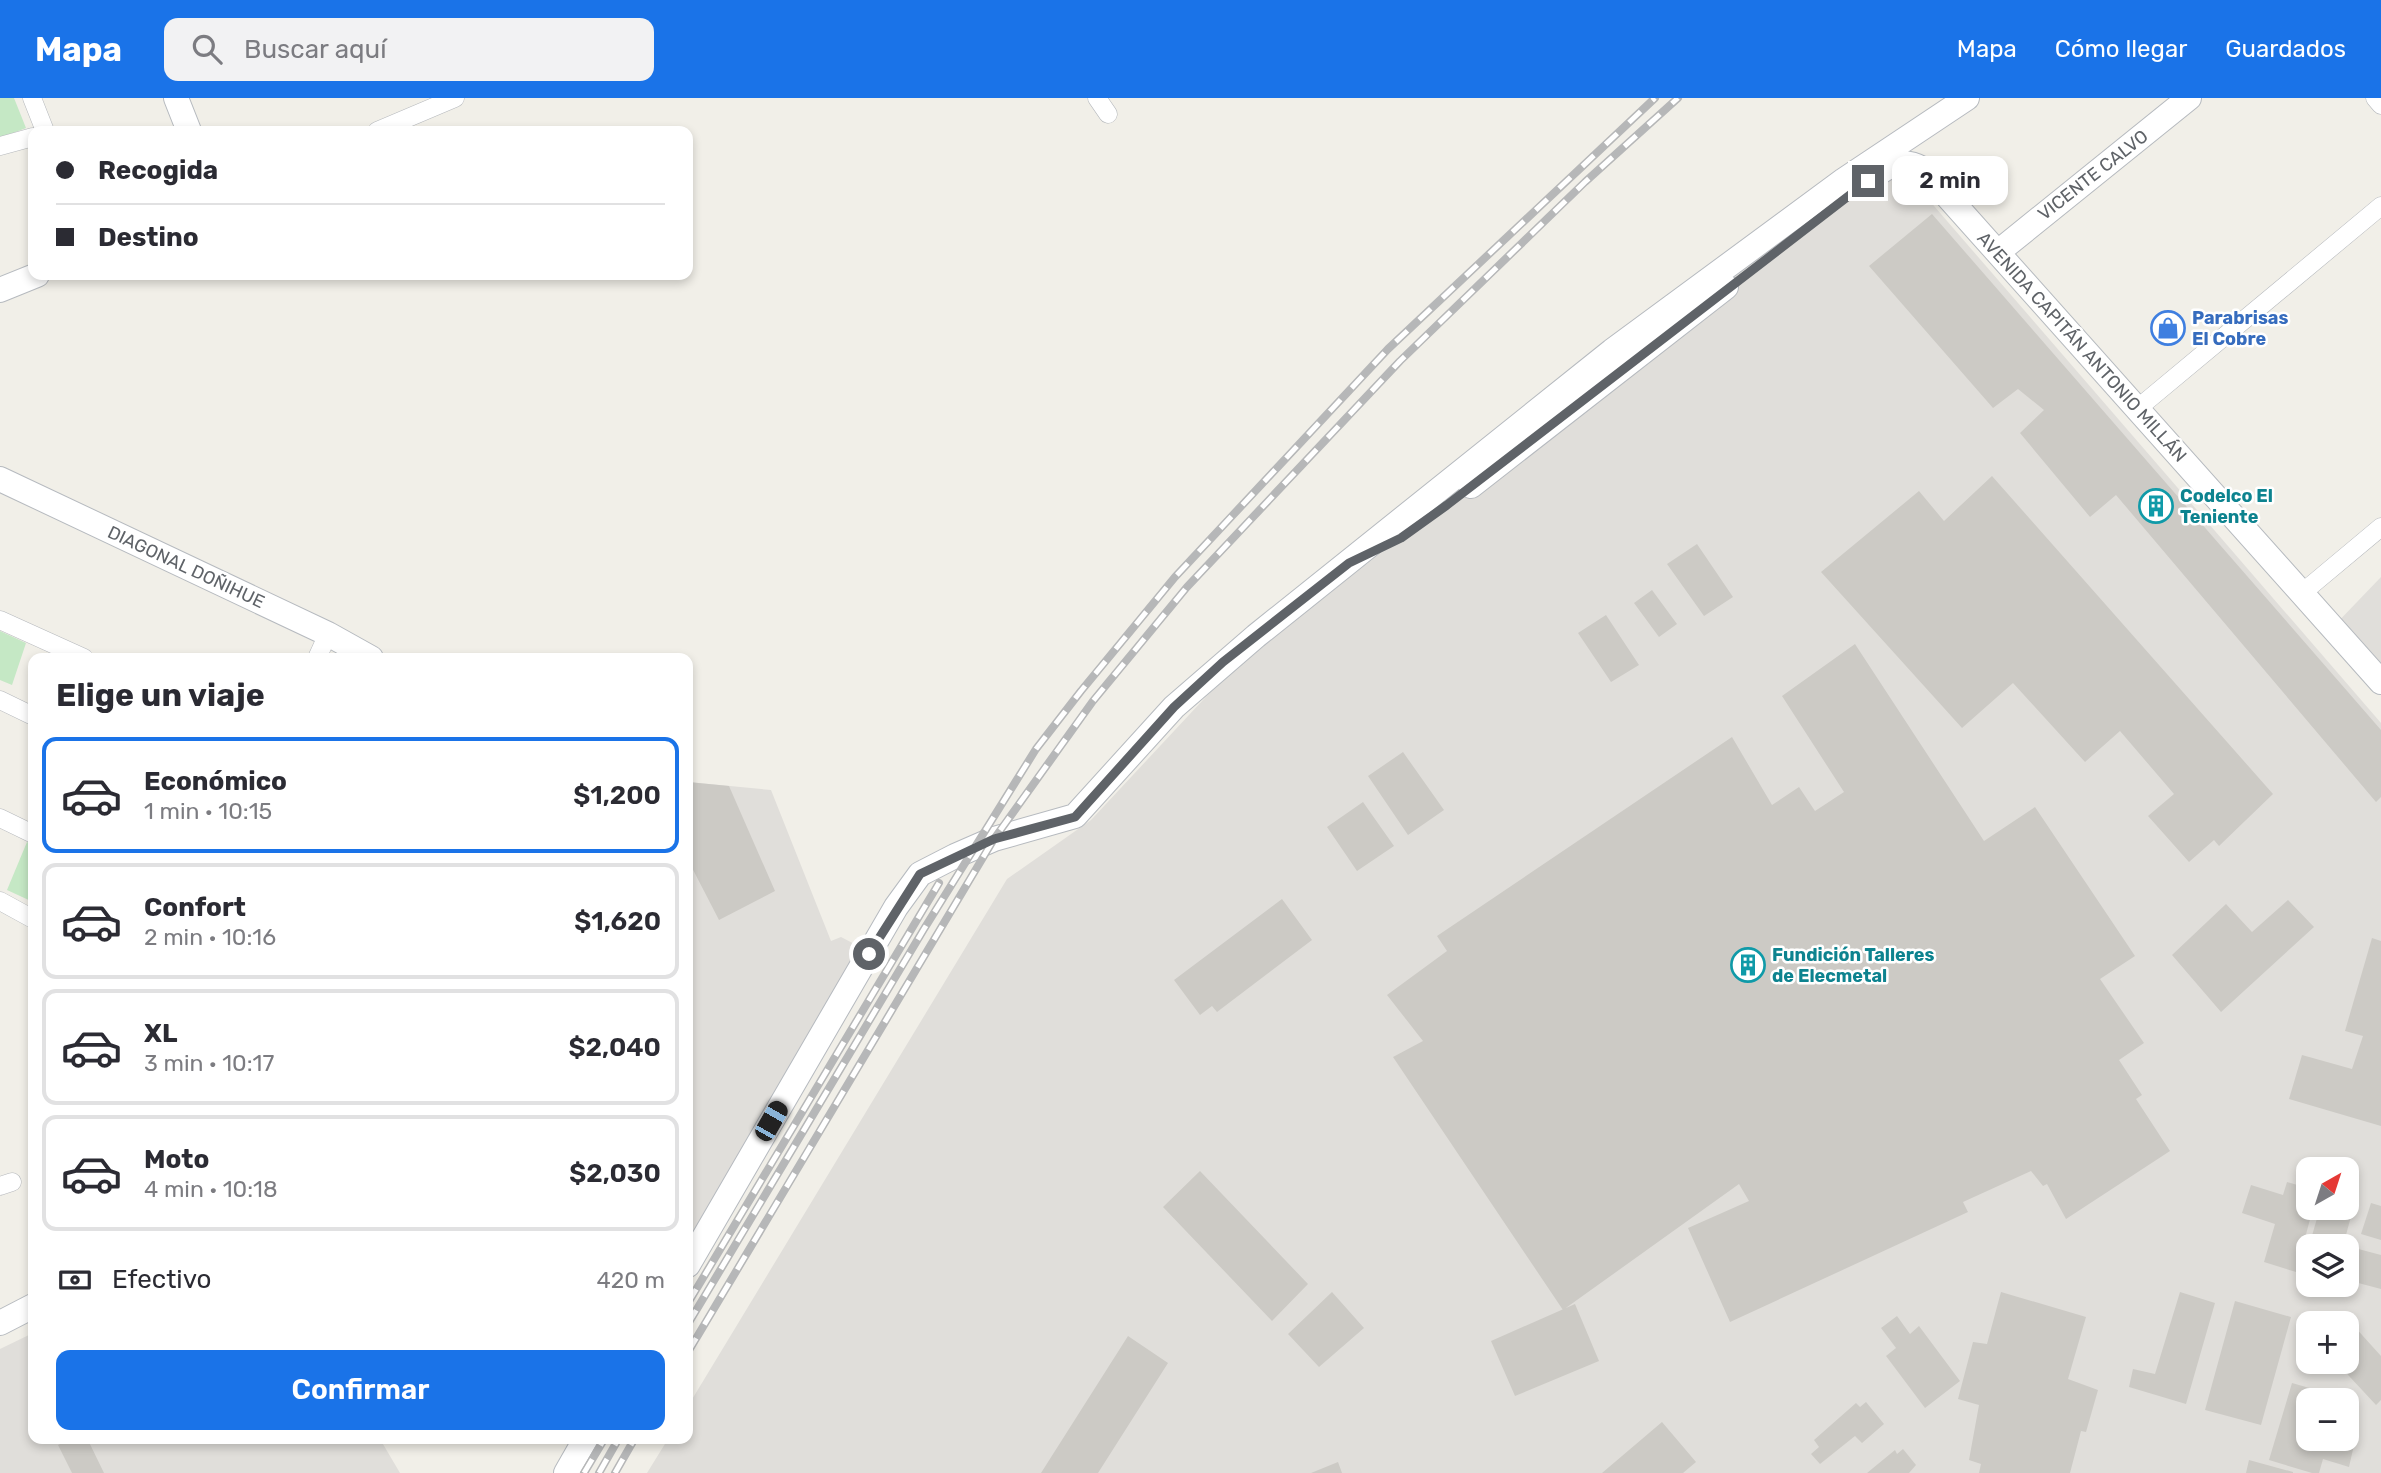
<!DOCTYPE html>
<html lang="es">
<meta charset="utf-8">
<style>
:root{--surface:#fff;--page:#f2f2f3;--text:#2b2b33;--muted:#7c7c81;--line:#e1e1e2;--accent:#1a73e8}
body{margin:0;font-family:Rubik,sans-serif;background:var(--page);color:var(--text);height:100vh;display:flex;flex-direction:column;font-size:26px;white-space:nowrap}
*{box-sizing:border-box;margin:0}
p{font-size:23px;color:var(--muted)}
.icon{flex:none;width:38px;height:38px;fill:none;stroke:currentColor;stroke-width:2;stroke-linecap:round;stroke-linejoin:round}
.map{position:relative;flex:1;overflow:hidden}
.side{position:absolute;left:28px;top:555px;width:665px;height:791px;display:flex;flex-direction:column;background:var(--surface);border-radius:14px;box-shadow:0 4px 10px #0003}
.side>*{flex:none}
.top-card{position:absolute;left:28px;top:28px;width:665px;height:154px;border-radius:14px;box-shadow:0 4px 10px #0003;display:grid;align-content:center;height:154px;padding:0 28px;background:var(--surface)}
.needle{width:46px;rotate:39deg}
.controls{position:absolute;left:2296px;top:1059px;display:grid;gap:14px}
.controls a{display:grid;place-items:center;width:63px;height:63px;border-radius:14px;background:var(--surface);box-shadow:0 4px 10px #0003;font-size:35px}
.end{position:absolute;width:32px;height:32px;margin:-16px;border:9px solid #5f6368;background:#fff;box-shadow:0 0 0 4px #fff}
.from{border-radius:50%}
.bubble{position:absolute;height:49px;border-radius:14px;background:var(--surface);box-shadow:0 4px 10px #0003;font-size:23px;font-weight:600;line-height:49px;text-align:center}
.car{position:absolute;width:21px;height:42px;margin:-21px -10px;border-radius:9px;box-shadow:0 0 5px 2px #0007;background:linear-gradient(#222 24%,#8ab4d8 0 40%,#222 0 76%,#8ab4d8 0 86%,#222 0)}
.top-card b{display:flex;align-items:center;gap:24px;height:66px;font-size:26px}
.top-card b+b{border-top:2px solid var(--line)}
.top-card i{width:18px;height:18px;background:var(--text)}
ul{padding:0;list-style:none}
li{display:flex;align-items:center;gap:21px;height:116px;margin:0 14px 10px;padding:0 14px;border:4px solid var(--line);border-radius:14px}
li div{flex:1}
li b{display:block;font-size:26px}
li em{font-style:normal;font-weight:600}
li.current{border-color:var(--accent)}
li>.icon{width:63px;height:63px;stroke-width:1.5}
h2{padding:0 28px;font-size:32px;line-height:84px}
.pay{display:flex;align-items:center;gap:18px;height:77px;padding:0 28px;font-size:26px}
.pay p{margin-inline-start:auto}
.button{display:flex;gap:14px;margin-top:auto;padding:14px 28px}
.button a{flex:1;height:80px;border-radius:14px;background:var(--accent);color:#fff;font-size:28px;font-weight:600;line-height:80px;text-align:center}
header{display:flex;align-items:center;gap:42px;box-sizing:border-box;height:98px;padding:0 35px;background:var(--accent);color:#fff}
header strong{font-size:33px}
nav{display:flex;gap:38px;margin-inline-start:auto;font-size:24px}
.search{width:490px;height:63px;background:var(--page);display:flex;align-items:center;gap:18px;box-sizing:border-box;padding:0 24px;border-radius:14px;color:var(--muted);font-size:26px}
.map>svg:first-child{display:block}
</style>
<header>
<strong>Mapa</strong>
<div class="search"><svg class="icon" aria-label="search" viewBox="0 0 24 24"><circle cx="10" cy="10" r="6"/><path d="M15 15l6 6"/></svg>Buscar aquí</div>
<nav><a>Mapa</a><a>Cómo llegar</a><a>Guardados</a></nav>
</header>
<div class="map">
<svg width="2381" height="1375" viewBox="0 0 2381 1375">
<rect width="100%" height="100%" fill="#f1efe8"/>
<path fill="#e0deda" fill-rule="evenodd" d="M1890 57 2381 625V1375H647L668 1341 688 1340V1308L1007 781 1091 722 1230 573ZM2308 1071H2347V1110H2308ZM2308 1148H2347V1186H2308ZM2308 1225H2347V1264H2308ZM2308 1302H2347V1340H2308Z
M2381 479V584L2332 530Z
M688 684 771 692 831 843 841 839 864 851 688 1149Z
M33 1235V1340L380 1341 400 1375H0V1251Z"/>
<path fill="#c5e8c5" d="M0 0H14L26 30 0 40Z
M0 533 26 545 12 587 0 582Z
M27 744 33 747V804L7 792Z"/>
<path fill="#cccac5" d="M1932 116 2381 632V699L2376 704 2116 397 2090 419 2020 335 2044 312 2018 291 1993 310 1869 168Z
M1992 378 2273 696 2219 748 2214 742 2189 764 2148 718 2174 696 2120 633 2085 664 2013 585 1962 630 1821 474 1919 393 1944 423Z
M1697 446 1733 499 1704 518 1667 466Z
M1652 492 1677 526 1659 539 1634 505Z
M1606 517 1639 567 1611 584 1578 535Z
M1855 546 1984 743 2035 709 2135 858 2100 881 2144 945 2119 962 2142 997 2136 1001 2170 1053 2066 1121 2047 1086 2043 1088 2031 1073 1963 1104 1968 1114 1730 1224 1688 1130 1749 1103 1739 1086 1563 1212 1393 959 1423 943 1387 897 1447 853 1437 838 1732 639 1772 707 1799 689 1815 713 1844 694 1782 598Z
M1403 654 1444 712 1408 737 1368 678Z
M688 684 729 688 775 793 719 822 688 762Z
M1363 704 1394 748 1357 773 1327 729Z
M1282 801 1312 842 1217 914 1212 908 1200 917 1174 882Z
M2288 802 2314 829 2221 914 2172 857 2226 806 2252 834Z
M2372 840 2381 843V1028L2289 1001 2302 957 2352 971 2363 938 2345 933Z
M1200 1073 1308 1186 1272 1223 1163 1109Z
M2287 1084 2308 1090V1110H2313L2296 1174 2264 1164 2275 1126 2242 1115 2251 1087 2283 1097Z
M2347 1098 2356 1100 2343 1148H2309L2320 1110H2347Z
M2371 1105 2381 1108V1142L2361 1136Z
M2347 1148 2381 1157V1191L2347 1182Z
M2307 1154 2308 1155V1187L2299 1184Z
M1332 1194 1364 1230 1319 1269 1288 1236Z
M2001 1194 2086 1219 2068 1281 2098 1292 2086 1334 2081 1333 2070 1375H1979L1981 1366 1969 1362 1979 1307 1958 1301 1973 1244 1987 1246Z
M2180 1194 2215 1205 2186 1306 2129 1289 2133 1271 2155 1276Z
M2235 1203 2291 1219 2261 1327 2205 1312Z
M1575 1206 1599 1263 1515 1298 1491 1243Z
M1897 1218 1910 1236 1919 1228 1960 1283 1925 1310 1886 1258 1896 1250 1881 1230Z
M2353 1227 2381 1258V1302L2376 1307 2336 1264H2347V1232Z
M1128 1238 1168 1265 1098 1375H1041Z
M2292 1285 2327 1295 2325 1302H2308V1340H2334L2354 1347 2349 1369 2323 1361 2319 1375H2312L2269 1362Z
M1866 1304 1884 1326 1862 1345 1855 1338 1820 1366 1811 1356 1819 1349 1814 1342 1856 1305 1860 1309Z
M1662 1324 1696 1364 1683 1375H1602Z
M72 1340H87L104 1375H72L58 1347Z
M1903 1351 1916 1367 1909 1375H1867L1895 1352 1897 1356Z
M2249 1362 2293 1374V1375H2246Z
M1338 1364 1342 1375H1311Z"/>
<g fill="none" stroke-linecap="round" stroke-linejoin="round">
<g stroke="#b5b8bc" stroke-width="19">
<path id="street" d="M32 0 45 33
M1097 0 1108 16
M2375 0 2381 7
M377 33 455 0
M0 48 33 39
M2137 311 2381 108
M2302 495 2381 429
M0 522 84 560
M317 560 328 536
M0 602 33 618
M0 720 33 736
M0 803 33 821
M0 1088 12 1084"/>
</g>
<g stroke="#b6babf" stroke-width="26">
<path id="secondary" d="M176 0 189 33
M1873 79C1890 66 1903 60 1923 71L2381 584
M1998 154 2189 0
M0 192 37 177
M0 381 328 536 371 560
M1471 388 1726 189
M688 1167 896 809 920 776 955 758 994 741 1075 718 1174 609 1256 538 1612 253 1844 82 1967 0
M0 1225 33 1208
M566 1375 586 1340"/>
</g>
<use href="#street" stroke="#fff" stroke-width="18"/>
<use href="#secondary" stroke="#fff" stroke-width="24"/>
<g stroke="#b6b7b8" stroke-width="8">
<path id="rail" d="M688 1205 939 785
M688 1226 924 831 1036 651 1081 593 1175 479 1388 251 1655 0
M688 1254 994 741 1093 603 1187 489 1400 263 1585 84 1678 0
M584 1375 605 1340
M599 1375 619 1340
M615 1375 635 1340"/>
</g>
<use href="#rail" stroke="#fff" stroke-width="5" stroke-dasharray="16" stroke-linecap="butt"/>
</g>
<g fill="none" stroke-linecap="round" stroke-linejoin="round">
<path stroke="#5f6368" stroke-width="9" d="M869 856 920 776 994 741 1075 719 1174 609 1223 564 1349 465 1401 440 1447 407 1868 83"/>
</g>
<defs>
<g id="shop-ring" transform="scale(1.75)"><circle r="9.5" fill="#fff" stroke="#3f7fe0" stroke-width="1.5"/><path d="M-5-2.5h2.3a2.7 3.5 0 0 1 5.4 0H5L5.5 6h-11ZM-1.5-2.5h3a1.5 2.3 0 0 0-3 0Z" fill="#3f7fe0"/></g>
<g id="building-ring" transform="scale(1.75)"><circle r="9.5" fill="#fff" stroke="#0f9aa8" stroke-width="1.5"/><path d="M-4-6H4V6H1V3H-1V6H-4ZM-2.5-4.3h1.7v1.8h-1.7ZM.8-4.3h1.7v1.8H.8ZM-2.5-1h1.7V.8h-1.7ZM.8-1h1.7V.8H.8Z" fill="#0f9aa8"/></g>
</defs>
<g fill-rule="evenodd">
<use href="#shop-ring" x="2168" y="230"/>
<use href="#building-ring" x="2156" y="408"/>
<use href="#building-ring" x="1748" y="867"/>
</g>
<g text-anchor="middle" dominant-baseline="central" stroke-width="5" stroke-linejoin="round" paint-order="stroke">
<g font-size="18" fill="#5f6368" stroke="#fff">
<text transform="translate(2093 77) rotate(-38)">VICENTE CALVO</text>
<text transform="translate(2082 249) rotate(48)">AVENIDA CAPITÁN ANTONIO MILLÁN</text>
<text transform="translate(186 469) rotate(25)">DIAGONAL DOÑIHUE</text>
</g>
<g font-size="18" font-weight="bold" fill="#366cbe" stroke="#fff" text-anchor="start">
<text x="2192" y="220">Parabrisas<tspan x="2192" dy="21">El Cobre</tspan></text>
</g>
<g font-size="18" font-weight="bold" fill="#0d838f" stroke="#fff" text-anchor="start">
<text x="2180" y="398">Codelco El<tspan x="2180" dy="21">Teniente</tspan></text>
<text x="1772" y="857">Fundición Talleres<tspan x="1772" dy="21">de Elecmetal</tspan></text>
</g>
</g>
</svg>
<div class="controls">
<a><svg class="needle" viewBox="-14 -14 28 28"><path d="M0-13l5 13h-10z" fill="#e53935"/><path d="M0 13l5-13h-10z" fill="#7c7c81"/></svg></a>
<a><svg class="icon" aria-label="layers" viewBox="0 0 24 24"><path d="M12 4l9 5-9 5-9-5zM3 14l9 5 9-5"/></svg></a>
<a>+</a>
<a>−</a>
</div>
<i class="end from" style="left:869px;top:856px"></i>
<i class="end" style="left:1868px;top:83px"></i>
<div class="bubble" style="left:1892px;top:58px;width:116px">2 min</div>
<i class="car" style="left:771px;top:1023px;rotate:30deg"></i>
<div class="top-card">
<b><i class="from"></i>Recogida</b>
<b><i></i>Destino</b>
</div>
<section class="side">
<h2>Elige un viaje</h2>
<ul>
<li class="current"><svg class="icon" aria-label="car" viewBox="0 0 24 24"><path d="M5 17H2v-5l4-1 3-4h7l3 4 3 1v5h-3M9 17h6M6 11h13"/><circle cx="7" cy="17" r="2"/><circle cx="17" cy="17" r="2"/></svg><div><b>Económico</b><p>1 min · 10:15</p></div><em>$1,200</em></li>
<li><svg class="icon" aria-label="car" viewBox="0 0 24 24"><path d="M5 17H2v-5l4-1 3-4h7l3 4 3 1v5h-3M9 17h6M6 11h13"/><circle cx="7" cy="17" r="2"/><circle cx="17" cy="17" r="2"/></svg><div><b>Confort</b><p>2 min · 10:16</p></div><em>$1,620</em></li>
<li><svg class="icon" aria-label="car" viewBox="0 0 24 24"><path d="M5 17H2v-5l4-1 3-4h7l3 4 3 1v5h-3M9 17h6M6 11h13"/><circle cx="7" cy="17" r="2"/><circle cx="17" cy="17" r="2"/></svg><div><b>XL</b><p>3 min · 10:17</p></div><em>$2,040</em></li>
<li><svg class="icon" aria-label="car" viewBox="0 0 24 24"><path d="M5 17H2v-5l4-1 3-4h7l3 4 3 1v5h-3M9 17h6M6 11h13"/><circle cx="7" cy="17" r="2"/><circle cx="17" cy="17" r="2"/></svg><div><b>Moto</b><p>4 min · 10:18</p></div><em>$2,030</em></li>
</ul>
<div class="pay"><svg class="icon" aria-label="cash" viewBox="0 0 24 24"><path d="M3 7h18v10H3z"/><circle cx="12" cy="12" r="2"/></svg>Efectivo<p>420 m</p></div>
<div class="button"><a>Confirmar</a></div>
</section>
</div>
